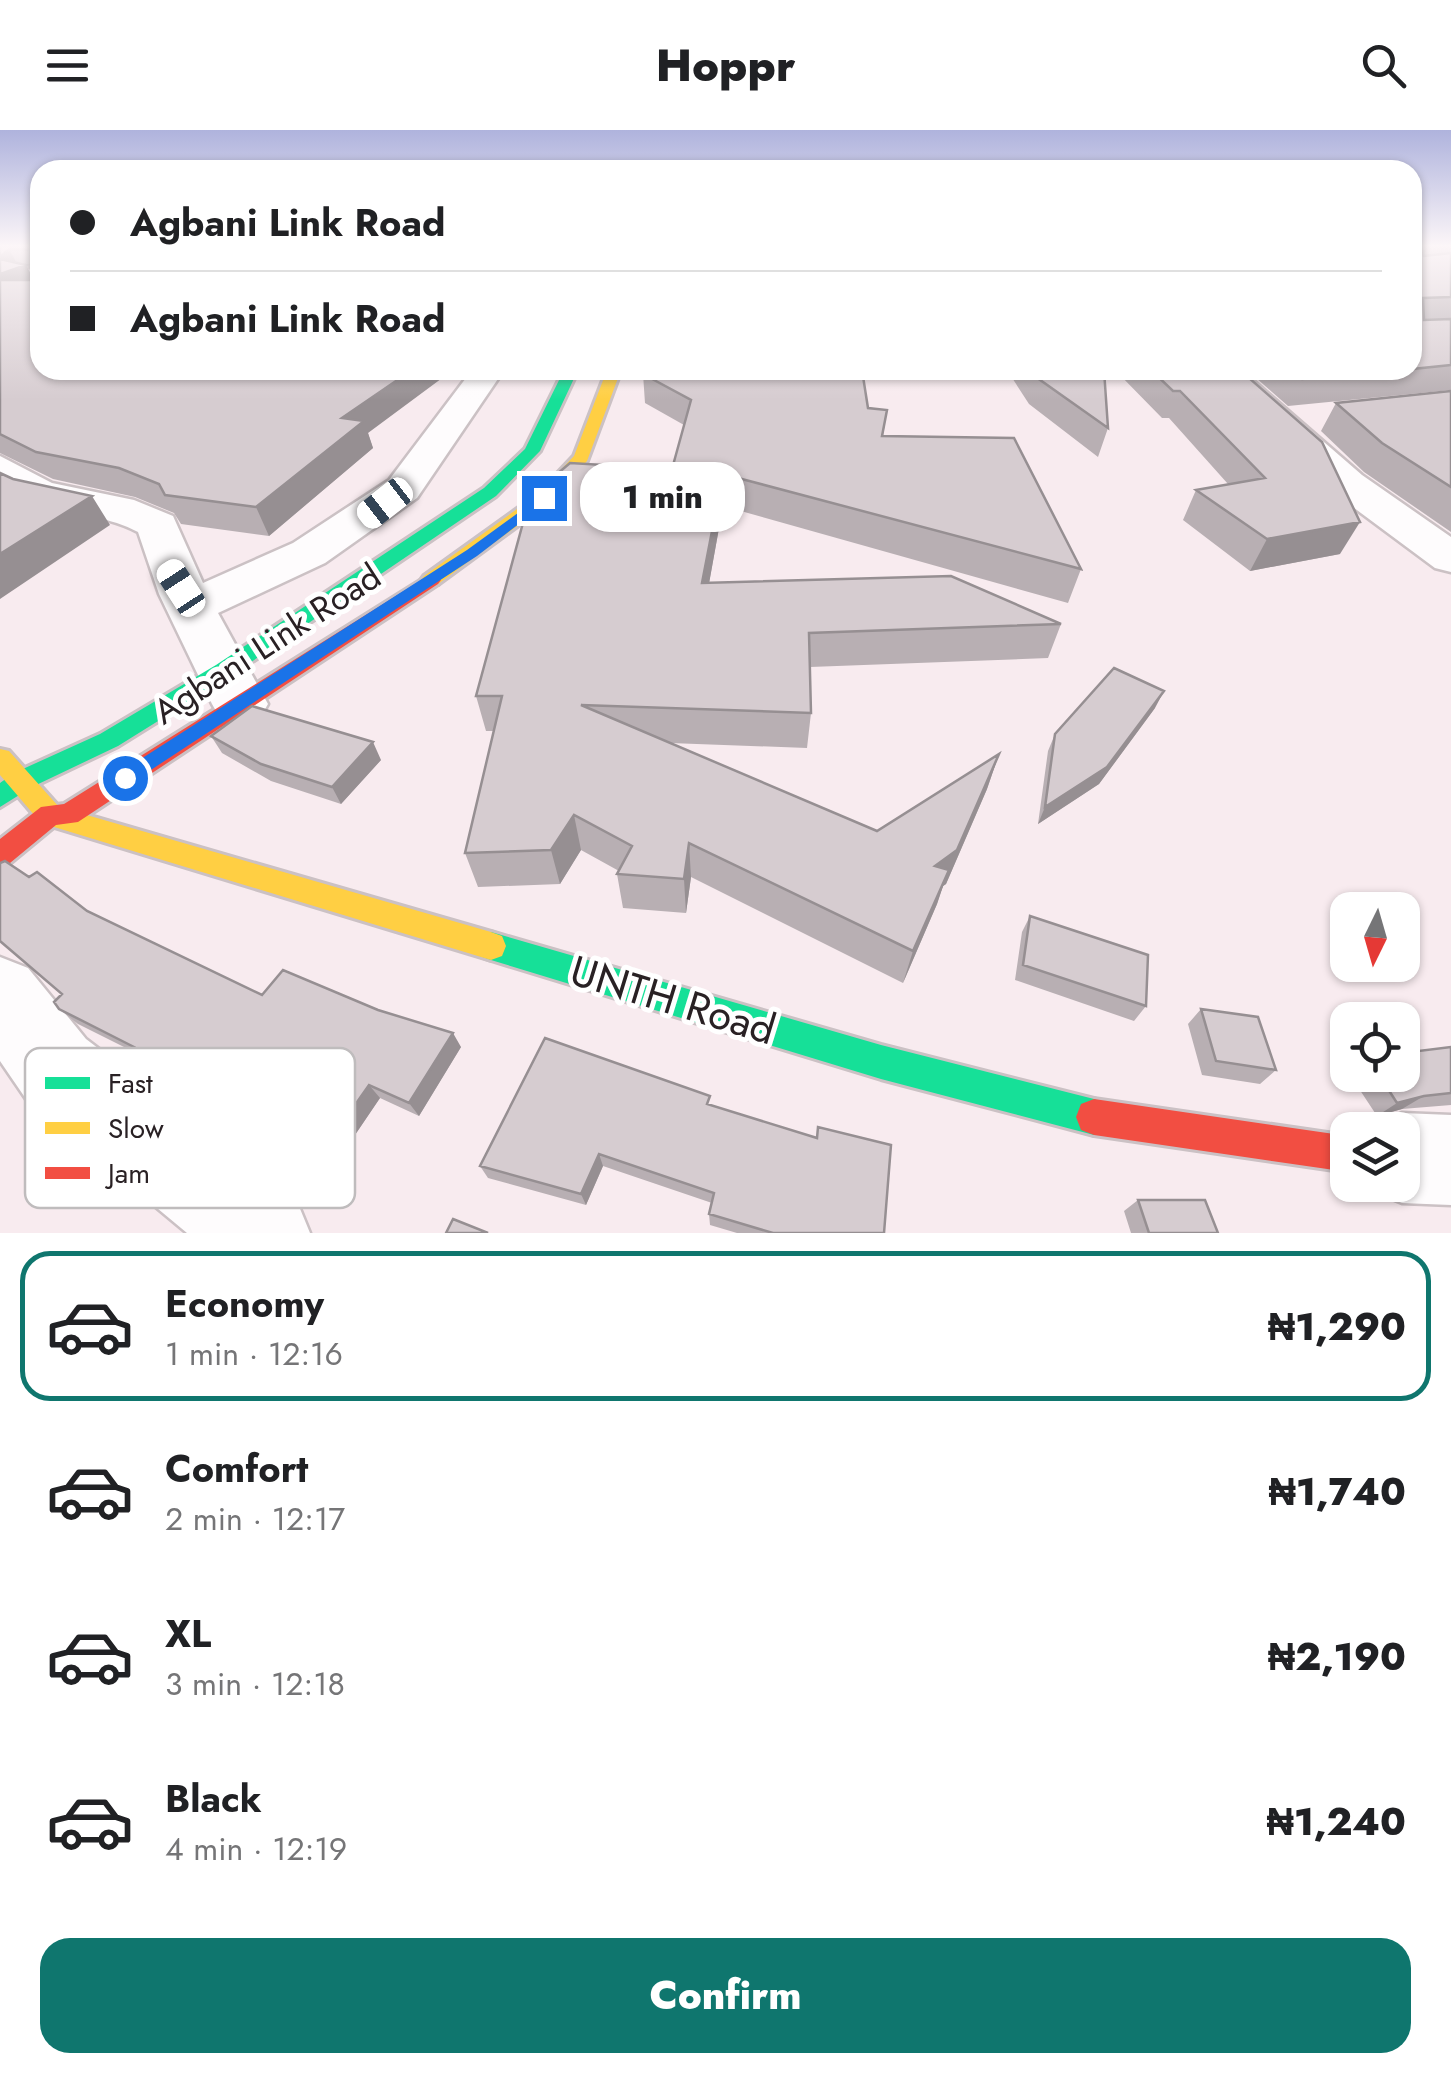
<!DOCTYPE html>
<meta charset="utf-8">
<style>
:root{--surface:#fff;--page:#f2f2f2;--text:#202124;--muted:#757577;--line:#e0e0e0;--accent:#0f766e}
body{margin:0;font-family:Jost,sans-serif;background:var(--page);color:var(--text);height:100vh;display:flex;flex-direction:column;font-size:38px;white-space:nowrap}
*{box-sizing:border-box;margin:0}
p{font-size:32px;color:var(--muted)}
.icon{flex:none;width:55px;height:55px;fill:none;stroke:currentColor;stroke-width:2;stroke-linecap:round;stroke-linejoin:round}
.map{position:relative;height:1103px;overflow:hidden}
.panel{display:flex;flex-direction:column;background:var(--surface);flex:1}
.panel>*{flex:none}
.hud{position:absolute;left:30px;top:30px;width:1392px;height:220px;border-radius:30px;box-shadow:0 2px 8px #0004;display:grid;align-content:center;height:220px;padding:0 40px;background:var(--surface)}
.needle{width:65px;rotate:185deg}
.tools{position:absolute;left:1330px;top:762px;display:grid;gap:20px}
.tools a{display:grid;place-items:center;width:90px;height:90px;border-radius:20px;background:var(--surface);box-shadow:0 2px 8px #0004;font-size:50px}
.end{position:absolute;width:45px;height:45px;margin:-22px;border:12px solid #1a73e8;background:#fff;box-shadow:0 0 0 5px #fff}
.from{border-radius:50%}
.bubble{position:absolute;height:70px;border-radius:30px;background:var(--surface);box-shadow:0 2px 8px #0004;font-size:32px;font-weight:800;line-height:70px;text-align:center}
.car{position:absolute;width:30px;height:60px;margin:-30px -15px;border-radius:12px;box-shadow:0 0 8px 2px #0007;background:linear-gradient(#fff 24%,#345 0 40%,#fff 0 76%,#345 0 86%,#fff 0)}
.hud b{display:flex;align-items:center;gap:35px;height:95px;font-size:38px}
.hud b+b{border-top:2px solid var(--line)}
.hud i{width:25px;height:25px;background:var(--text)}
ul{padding:18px 0 0;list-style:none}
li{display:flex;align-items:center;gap:30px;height:150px;margin:0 20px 15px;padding:0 20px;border:5px solid transparent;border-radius:30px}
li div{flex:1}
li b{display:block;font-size:38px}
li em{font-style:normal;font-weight:800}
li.on{border-color:var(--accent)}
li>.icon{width:90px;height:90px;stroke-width:1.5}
.primary-button{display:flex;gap:20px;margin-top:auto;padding:20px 40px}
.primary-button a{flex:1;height:115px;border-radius:30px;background:var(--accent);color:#fff;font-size:40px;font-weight:800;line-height:115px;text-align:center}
header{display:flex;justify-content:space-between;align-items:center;height:130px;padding:0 40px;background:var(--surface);font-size:45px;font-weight:800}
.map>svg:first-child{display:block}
</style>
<header><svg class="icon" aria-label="menu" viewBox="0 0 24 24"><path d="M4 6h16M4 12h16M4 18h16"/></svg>Hoppr<svg class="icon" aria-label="search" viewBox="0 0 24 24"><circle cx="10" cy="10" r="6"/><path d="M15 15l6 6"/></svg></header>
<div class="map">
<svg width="1451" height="1103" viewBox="0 0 1451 1103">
<rect width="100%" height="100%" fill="#f8ebef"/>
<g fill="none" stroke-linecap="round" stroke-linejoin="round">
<g stroke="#cbc1c4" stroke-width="5">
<path id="street" d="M472 240H504L417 368 325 433 218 483 268 574 260 588 240 594 220 588 212 574 159 464 138 402C95 379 41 386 0 358V326L52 353 134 370 173 386 203 453 293 413 389 350Z
M1206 240H1241L1362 345 1451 407V442L1435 438 1334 363Z
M0 827 28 838 86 909 296 1069 310 1103H187L26 969 0 931Z
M1402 983 1451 985V1075L1402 1073 1370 1060 1368 1055H1402V1000H1368Z"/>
</g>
<g stroke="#cbc1c4" stroke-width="6">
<path id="fast" d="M564 240H578L540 321 496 366 232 545 118 616 32 657 0 677V653L14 643 100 604 216 535 484 358 525 319Z
M491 802 881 915 1094 969 1107 974 1112 987 1107 1000 1094 1005 881 949 491 830 480 826 476 816 480 806Z"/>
</g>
<g stroke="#cbc1c4" stroke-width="6">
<path id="slow" d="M607 240H621L587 331 550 372 438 454H424L421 450 424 446 538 364 574 326Z
M0 619 9 621 59 677 491 802 502 806 506 816 502 826 491 830 41 693 0 645Z"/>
</g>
<g stroke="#cbc1c4" stroke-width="6">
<path id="jam" d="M431 444 441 450 438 454 78 692 56 695 10 733 0 737V709L41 677 64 674Z
M1094 969 1348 1006V1042L1094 1005 1081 1000 1076 987 1081 974Z"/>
</g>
<use href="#street" fill="#fefcfd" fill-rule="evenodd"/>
<use href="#fast" fill="#16e098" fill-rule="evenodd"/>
<use href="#slow" fill="#ffcf43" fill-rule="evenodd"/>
<use href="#jam" fill="#f24e42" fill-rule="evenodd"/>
</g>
<path fill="#b8afb3" d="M0 116H40V148L35 140 28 139 34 150 368 303 373 318 269 406 181 394 174 383 135 367 53 349 0 323Z
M1412 116H1451V260L1288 276 1247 240H1412Z
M1007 240H1104L1108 298 1098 327 1029 274Z
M1115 240H1240L1340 424 1250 441 1183 390 1196 360 1228 354 1169 288H1162Z
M643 244 887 280 883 306 1081 439 1068 473 723 376 709 453 1061 494 1048 528 810 537 811 583 807 618 670 613 877 701 999 624 987 659 946 754 943 756 937 774 903 853 691 747 686 783 623 778 617 744 619 741 581 720 560 754 478 757 465 723 494 601H486L476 566 672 339 684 295 645 273Z
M1451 261V402L1364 342 1321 301 1336 273Z
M1155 578 1099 654 1038 694 1048 621 1055 604Z
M211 606 381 630 341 674 271 651 222 623Z
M29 747 87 781 262 865 461 917 419 986 380 968 315 1064 242 1021 227 1009 231 1003 176 973 121 930 130 920 78 894 59 879 62 864Z
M1030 786 1146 876 1134 891 1015 850 1022 802Z
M1201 879 1276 940 1260 954 1202 945 1188 894Z
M1451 917V975L1402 979 1377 986 1350 945H1402Z
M710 975 884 1103H737L710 1095 709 1084 712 1073 603 1036 586 1075 488 1048 480 1036Z
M1138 1070 1218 1103H1131L1124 1081Z"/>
<path fill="#968f92" d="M9 119 19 137 26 135 37 156 0 169V127Z
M40 131V148L32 133Z
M412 240H453L368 303 373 318 269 406 256 377 342 288Z
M723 344V376L703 487 702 453Z
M92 366 110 395 0 469V424Z
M1360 392 1340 424 1250 441 1267 409Z
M1164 561 1155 578 1099 654 1038 694 1045 677Z
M373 612 381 630 341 674 332 657Z
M999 624 987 659 946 754 943 756 937 774 903 853 913 821 935 736Z
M574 685 581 720 560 754 551 720Z
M689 713 691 747 686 783 684 749Z
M453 903 461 917 419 986 409 973Z
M369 955 380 968 315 1064 301 1052Z
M1424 966 1402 979 1377 986 1397 973Z
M599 1024 603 1036 586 1075 581 1064Z"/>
<path fill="#d6ccd0" stroke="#968f92" stroke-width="2.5" d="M0 116H40V131L32 133V120L9 119 0 127Z
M1412 116H1422L1424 126 1451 123V167L1423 168 1424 190 1451 189V235L1412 239Z
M0 129 26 135 0 144Z
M0 150H40V240H412L342 288 364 291 256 377 165 365 159 354 119 338 36 322 0 304Z
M654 240H862L868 278 887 280 882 306 1014 308 1081 439 723 344 702 453 951 446 1061 494 809 503 811 583 581 575 877 701 999 624 957 720 935 736 949 740 913 821 689 713 684 749 617 744 632 716 574 685 551 720 465 723 502 566H476L530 367 570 333 672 339 691 270 643 244Z
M1031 240H1104L1108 298 1036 247Z
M1151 240H1240L1322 312 1360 392 1267 409 1196 360 1265 348 1180 261H1173Z
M1290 240H1401L1302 249Z
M1451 261V357L1382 313 1336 273Z
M0 343 13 349 92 366 0 424Z
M1114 538 1164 561 1107 637 1045 677 1055 604Z
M252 576 373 612 332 657 261 634 211 606Z
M5 731 29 747 37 742 87 781 262 865 283 840 378 880 453 903 409 973 369 955 301 1052 227 1009 234 1000 159 959 121 930 134 917 59 879 54 872 62 864 0 811V733Z
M1030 786 1148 825 1146 876 1023 835Z
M1201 879 1258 887 1276 940 1216 931Z
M545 908 710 966 707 974 817 1008 818 997 891 1015 884 1103H773L709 1084 714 1063 599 1024 581 1064 480 1036Z
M1451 917V963L1424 966 1397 973 1379 945H1402V923Z
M1138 1070H1205L1218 1103H1149Z
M453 1089 488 1103H446Z"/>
<linearGradient id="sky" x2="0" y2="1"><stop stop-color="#afb3dd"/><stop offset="0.43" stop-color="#fcf6f8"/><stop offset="1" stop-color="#fcf6f8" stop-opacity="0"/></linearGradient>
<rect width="1451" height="270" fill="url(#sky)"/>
<path fill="#1a73e8" d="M544 364 549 371 477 426 131 653H119V643L467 420Z"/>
<g text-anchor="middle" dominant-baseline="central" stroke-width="10" stroke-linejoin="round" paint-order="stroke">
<g font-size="35" fill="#292124" stroke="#fff">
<text transform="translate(267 514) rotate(-33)">Agbani Link Road</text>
</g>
<g font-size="42" fill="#292124" stroke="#fff">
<text transform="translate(673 870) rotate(17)">UNTH Road</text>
</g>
</g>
<rect x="25" y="918" width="330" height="160" rx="15" fill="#fff" stroke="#bfbcbd" stroke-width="2.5"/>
<rect x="45" y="947" width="45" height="12" fill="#16e098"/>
<rect x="45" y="992" width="45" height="12" fill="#ffcf43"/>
<rect x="45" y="1037" width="45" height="12" fill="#f24e42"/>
<g font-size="28" fill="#292124">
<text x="108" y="963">Fast</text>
<text x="108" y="1008">Slow</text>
<text x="108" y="1053">Jam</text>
</g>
</svg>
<div class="tools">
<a><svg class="needle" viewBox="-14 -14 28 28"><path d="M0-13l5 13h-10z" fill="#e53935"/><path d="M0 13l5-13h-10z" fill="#757577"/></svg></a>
<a><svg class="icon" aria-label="locate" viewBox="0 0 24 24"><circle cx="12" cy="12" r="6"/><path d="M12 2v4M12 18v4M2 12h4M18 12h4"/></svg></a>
<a><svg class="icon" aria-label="layers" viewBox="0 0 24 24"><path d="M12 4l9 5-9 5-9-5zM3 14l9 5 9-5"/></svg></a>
</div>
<i class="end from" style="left:125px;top:648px"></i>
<i class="end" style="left:544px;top:368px"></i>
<div class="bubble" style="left:580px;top:332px;width:165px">1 min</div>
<i class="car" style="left:385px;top:373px;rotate:232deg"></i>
<i class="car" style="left:181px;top:458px;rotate:327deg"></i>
<div class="hud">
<b><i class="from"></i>Agbani Link Road</b>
<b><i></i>Agbani Link Road</b>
</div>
</div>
<section class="panel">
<ul>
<li class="on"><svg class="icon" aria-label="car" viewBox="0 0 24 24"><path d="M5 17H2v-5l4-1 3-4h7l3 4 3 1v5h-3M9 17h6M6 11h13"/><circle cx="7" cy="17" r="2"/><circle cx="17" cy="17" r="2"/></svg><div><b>Economy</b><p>1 min · 12:16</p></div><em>₦1,290</em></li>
<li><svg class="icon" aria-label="car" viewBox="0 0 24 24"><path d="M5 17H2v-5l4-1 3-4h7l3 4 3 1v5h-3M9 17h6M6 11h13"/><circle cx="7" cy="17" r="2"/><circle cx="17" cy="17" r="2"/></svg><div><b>Comfort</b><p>2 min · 12:17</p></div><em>₦1,740</em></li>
<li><svg class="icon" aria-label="car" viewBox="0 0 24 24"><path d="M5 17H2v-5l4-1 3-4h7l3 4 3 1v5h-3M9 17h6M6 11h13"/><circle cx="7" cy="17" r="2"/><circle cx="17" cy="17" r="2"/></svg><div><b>XL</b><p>3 min · 12:18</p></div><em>₦2,190</em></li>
<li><svg class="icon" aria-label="car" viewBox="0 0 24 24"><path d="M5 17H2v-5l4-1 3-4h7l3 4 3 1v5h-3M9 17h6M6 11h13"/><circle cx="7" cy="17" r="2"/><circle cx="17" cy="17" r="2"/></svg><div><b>Black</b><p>4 min · 12:19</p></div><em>₦1,240</em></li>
</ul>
<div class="primary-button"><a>Confirm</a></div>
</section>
